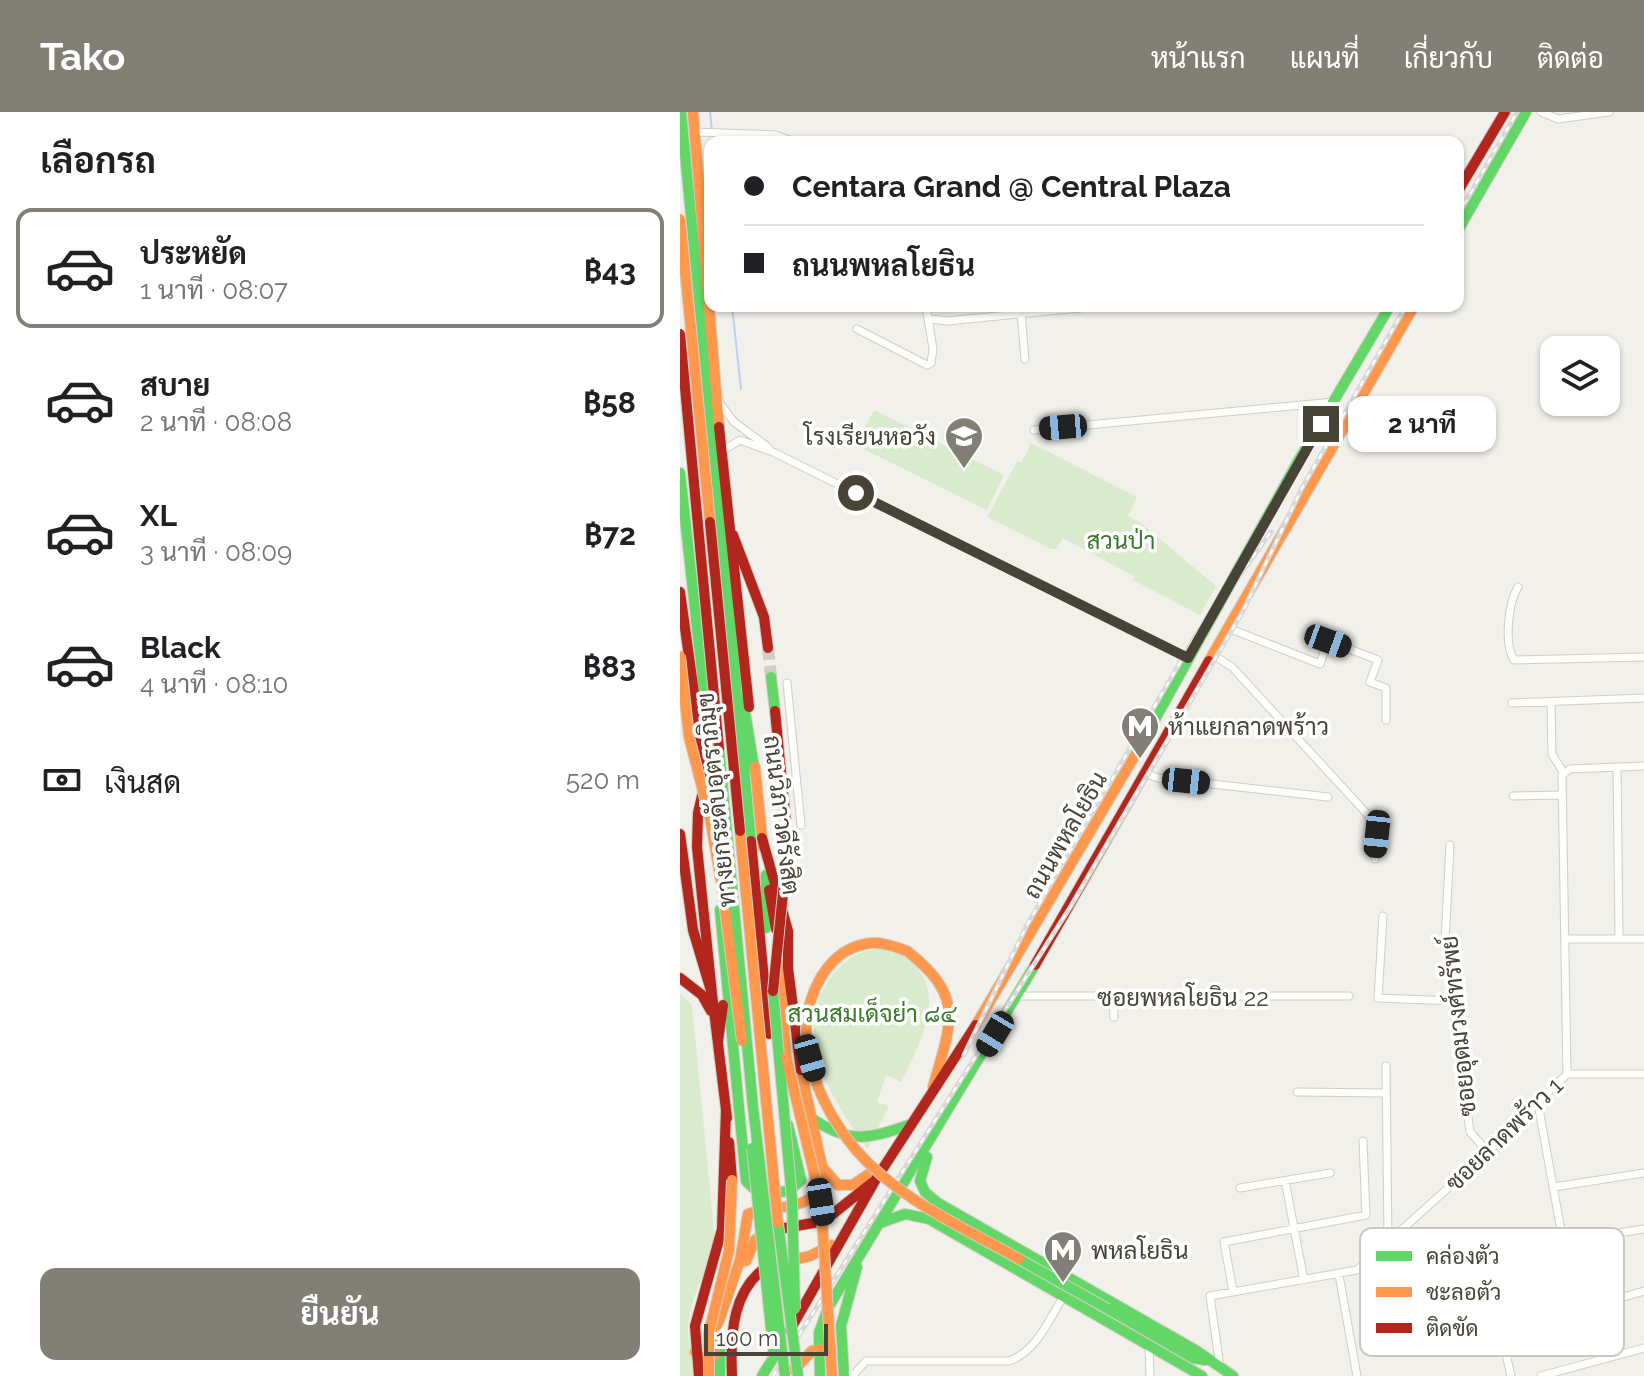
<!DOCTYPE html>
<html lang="th">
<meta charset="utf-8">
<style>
:root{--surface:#fff;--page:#f2f2f2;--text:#202124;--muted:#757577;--line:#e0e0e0;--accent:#828076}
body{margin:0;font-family:Raleway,Sarabun,sans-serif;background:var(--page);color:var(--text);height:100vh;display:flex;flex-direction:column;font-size:30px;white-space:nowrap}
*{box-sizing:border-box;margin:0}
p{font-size:26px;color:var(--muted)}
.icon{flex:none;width:44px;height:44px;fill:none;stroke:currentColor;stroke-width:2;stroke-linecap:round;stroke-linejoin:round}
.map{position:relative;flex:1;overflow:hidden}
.drawer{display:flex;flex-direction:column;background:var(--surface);width:680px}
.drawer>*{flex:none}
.hud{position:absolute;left:24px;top:24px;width:760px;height:176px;border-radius:16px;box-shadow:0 2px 6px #0004;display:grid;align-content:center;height:176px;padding:0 40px;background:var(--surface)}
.buttons{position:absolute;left:860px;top:224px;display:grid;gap:16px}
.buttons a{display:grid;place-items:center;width:80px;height:80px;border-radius:16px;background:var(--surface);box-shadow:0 2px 6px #0004;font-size:40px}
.scale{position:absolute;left:24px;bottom:20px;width:124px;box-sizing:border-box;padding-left:8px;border:4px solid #474437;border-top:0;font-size:22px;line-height:28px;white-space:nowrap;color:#474437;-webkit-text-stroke:6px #fff;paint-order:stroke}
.end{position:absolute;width:36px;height:36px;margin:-18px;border:10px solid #474437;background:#fff;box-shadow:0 0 0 4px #fff}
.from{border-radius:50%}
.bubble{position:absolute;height:56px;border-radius:16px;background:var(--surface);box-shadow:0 2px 6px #0004;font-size:26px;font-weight:700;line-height:56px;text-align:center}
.car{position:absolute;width:24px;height:48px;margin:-24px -12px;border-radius:10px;box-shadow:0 0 6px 2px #0007;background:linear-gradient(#222 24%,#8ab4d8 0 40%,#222 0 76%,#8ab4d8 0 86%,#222 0)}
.hud b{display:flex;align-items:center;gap:28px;height:76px;font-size:30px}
.hud b+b{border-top:2px solid var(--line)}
.hud i{width:20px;height:20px;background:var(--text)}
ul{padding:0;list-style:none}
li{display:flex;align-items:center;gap:24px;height:120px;margin:0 16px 12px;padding:0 24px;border:4px solid transparent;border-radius:16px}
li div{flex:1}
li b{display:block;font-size:30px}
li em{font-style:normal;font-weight:700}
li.current{border-color:var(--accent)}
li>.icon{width:72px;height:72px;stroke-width:1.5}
h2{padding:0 40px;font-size:36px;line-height:96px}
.pay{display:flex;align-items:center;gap:20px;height:88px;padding:0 40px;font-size:30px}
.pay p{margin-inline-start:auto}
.cta{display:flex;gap:16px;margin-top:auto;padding:16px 40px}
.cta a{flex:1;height:92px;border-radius:16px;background:var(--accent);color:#fff;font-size:32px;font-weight:700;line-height:92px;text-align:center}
header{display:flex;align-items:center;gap:48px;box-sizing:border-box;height:112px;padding:0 40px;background:var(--accent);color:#fff}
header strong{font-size:38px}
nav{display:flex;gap:44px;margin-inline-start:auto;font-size:28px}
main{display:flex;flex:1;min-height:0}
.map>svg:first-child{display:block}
</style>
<header>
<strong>Tako</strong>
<nav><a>หน้าแรก</a><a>แผนที่</a><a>เกี่ยวกับ</a><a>ติดต่อ</a></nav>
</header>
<main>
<section class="drawer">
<h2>เลือกรถ</h2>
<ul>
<li class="current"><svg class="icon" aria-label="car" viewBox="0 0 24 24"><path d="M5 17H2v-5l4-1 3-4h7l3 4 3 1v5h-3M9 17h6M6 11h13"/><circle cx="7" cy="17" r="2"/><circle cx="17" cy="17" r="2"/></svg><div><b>ประหยัด</b><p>1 นาที · 08:07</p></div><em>฿43</em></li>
<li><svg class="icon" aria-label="car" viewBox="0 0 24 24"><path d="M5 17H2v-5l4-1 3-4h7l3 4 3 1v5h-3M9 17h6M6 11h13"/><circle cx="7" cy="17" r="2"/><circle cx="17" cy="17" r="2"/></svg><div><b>สบาย</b><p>2 นาที · 08:08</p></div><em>฿58</em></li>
<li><svg class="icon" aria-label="car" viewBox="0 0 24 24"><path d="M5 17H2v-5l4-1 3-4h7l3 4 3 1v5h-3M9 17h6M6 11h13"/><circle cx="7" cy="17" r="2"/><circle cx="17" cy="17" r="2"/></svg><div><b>XL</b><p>3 นาที · 08:09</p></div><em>฿72</em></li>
<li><svg class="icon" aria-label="car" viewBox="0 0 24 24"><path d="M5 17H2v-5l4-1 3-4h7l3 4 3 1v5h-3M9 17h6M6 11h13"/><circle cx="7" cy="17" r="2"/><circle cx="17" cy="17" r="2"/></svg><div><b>Black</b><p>4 นาที · 08:10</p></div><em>฿83</em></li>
</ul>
<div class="pay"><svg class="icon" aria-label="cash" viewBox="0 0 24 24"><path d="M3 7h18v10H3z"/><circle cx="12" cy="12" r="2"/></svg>เงินสด<p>520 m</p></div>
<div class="cta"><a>ยืนยัน</a></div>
</section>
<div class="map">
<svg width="964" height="1264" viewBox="0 0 964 1264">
<rect width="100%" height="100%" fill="#f1f0eb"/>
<path fill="#d9ebcc" d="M194 298 324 363 307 398 175 333Z
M351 331 457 385 448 404 461 411 536 474 520 503 453 468 454 464 383 426 376 437H371L307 405 337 350H342Z
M213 837C274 870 244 923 221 970L206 963 197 990 209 994 188 1037C152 990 108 917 153 862 170 842 187 835 213 837Z
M0 882 12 893 35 1129C28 1160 7 1188 8 1220 9 1234 15 1250 17 1264H0Z"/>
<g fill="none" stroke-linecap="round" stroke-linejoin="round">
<path stroke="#bcd1ee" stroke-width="2" d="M30 0 32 19
M52 194 61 277"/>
<path stroke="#cfcec7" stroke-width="12" stroke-dasharray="12 6" stroke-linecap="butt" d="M88 536 91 565"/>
<g stroke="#cfcec8" stroke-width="9">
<path id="street" d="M861 0 878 7 929 0
M15 20 95 23 115 30
M341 201 345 247
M250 207 268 209 420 194
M177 217 247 253 251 251 253 237 246 194
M39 290 54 310 88 335
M354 318 654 290
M42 339 60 328 93 340 508 546
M838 475C828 491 824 533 834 548L964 545
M548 516 640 552 648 529 698 548 690 570 706 576V608
M533 543 552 555 688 703 697 716 695 747
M107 571 121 713
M871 590 872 642 883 660
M832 591 964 586
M937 655 939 827
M465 661 478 666 648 685
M833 684 882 683
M770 733 765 830 790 1020 808 1040
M703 804 698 886 774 889
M885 827H964
M337 884H669
M433 886 434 905
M706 954 708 1130
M887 962H964
M617 980 706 981
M858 992 891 1173
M605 1069 624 1168
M874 1075 964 1061
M560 1076 650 1061
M883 1130 964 1117
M659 1163 677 1264
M553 1179 544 1130 686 1103 683 1029
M469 1234 470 1264
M540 1255 530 1184 677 1158 808 1040 887 962 882 663 890 657 964 654
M166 1264 174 1262 186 1249H329C356 1240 369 1208 383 1185
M831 1264 823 1229 830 1218 964 1179
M861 1264 964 1236"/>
</g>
<g stroke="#d0cec2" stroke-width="12">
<path id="fast" d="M1 0 71 729
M778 118 846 0
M0 361 32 651
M91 565 95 599
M63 588 75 661
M31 645 32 700
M454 645 620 346 710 194
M37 690 44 755
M86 763V816
M40 798 66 1069 80 1082 109 1079 121 1068 108 1013
M130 1005C169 1033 189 1027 232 1012
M247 1045 240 1069 245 1080 258 1091 517 1239 553 1264
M200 1111 225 1102 249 1107 522 1264
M428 1197 513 1246 525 1248
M40 1237V1264
M82 1264 97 1240
M140 1264 139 1221 148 1196 355 853
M164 1264 161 1214 177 1155"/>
</g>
<g stroke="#d0cec2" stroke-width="12">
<path id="slow" d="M13 0 39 315
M529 549 734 194
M75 655 83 735
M227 839C286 885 271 911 253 975
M99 853 106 945
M296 913 454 645
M144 1057 158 1073H173L195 1058
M66 1149 75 1128 88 1119
M108 1149 130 1144 151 1133
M15 1240 25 1250 34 1245 36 1218 60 1148 68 1102C97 1092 131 1101 145 1068L121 958
M114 1258 132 1239 144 1237"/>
</g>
<g stroke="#d0cec2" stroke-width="12">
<path id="jam" d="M778 79 825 0
M39 315 69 595
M53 423 84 505 88 536
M0 480 26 667 18 701 17 735 32 882
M0 722 13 818 32 882 47 1006
M82 726 108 819V856L121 958
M71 729 89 922
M89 778 96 817
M355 853 529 549
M0 866 22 883 31 899
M38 929 43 893
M49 1030 52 1068
M105 1116 144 1109 193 1070
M110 1218 196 1067 296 913
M19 1264 15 1214 42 1117 46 998
M52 1264C50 1222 52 1175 91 1152"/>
</g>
<use href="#street" stroke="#fdfdfc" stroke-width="7"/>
<use href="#fast" stroke="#63d668" stroke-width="10"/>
<use href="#slow" stroke="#ff974d" stroke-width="10"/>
<use href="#jam" stroke="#b3261e" stroke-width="10"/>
<g stroke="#d9d9d8" stroke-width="5">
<path id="rail" d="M778 103 837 0
M284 943 347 813 516 523 591 420
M93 1264 391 794 563 499 622 376 726 194"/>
</g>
<use href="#rail" stroke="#fff" stroke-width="2" stroke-dasharray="6" stroke-linecap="butt"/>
<g stroke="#d0cec2" stroke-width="12" stroke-linecap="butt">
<path id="fast-bridge" d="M39 637 73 995 105 1264
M93 879 112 1087 115 1197
M72 1036 94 1245
M98 1111 118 1264
M339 1147 428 1197"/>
</g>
<g stroke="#d0cec2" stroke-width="12" stroke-linecap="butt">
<path id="slow-bridge" d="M0 107 30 410
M0 544 9 625 30 706 42 774 62 929
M60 719 98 1111
M227 839C213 834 200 829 185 832 142 840 121 895 127 934 132 972 152 1009 176 1038 219 1088 283 1115 339 1147
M106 945 141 1090 152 1264
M29 1264V1220L49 1139 52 1068"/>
</g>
<g stroke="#d0cec2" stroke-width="12" stroke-linecap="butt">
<path id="jam-bridge" d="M0 222 39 637
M30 410 60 719
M93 879 108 732 95 599"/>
</g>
<use href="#fast-bridge" stroke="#63d668" stroke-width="10"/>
<use href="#slow-bridge" stroke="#ff974d" stroke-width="10"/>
<use href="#jam-bridge" stroke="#b3261e" stroke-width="10"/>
</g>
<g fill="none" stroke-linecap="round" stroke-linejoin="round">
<path stroke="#474437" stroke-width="10" d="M176 381 508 546 641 312"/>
</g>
<defs>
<g id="school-pin" transform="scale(2)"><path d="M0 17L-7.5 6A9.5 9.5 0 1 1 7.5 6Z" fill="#828076" stroke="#fff"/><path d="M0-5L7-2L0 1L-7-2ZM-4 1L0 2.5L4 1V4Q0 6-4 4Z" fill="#fff"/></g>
<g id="metro-pin" transform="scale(2)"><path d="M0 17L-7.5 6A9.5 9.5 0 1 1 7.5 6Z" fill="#828076" stroke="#fff"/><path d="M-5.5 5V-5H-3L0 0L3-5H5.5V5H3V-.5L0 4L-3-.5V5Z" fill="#fff"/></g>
</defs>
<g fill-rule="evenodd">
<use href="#school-pin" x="284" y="324"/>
<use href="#metro-pin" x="460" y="614"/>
<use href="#metro-pin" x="383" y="1138"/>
</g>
<g text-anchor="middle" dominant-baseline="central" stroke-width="7" stroke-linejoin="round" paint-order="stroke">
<g font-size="24" fill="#474437" stroke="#fff" text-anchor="start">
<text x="256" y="324" text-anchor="end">โรงเรียนหอวัง</text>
<text x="488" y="614">ห้าแยกลาดพร้าว</text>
<text x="411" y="1138">พหลโยธิน</text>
</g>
<g font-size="24" fill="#3a782b" stroke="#fff">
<text x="441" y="428">สวนป่า</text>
<text x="192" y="901">สวนสมเด็จย่า ๘๔</text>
</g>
<g font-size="24" fill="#474437" stroke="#fff">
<text transform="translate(36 688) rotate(-96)">ทางยกระดับอุตราภิมุข</text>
<text transform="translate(102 703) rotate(83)">ถนนวิภาวดีรังสิต</text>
<text transform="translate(385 723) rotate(-60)">ถนนพหลโยธิน</text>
<text x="503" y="885">ซอยพหลโยธิน 22</text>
<text transform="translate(778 914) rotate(-96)">ซอยอุดมวงศ์ทรัพย์</text>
<text transform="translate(824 1022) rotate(-44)">ซอยลาดพร้าว 1</text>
</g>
</g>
<rect x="680" y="1116" width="264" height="128" rx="12" fill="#fff" stroke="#c8c7c3" stroke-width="2"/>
<rect x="696" y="1139" width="36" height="10" fill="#63d668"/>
<rect x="696" y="1175" width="36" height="10" fill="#ff974d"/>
<rect x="696" y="1211" width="36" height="10" fill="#b3261e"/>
<g font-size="22" fill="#474437">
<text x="746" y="1152">คล่องตัว</text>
<text x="746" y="1188">ชะลอตัว</text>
<text x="746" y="1224">ติดขัด</text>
</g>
</svg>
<div class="buttons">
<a><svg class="icon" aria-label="layers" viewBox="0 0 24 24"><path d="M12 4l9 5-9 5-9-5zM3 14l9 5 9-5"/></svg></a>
</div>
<div class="scale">100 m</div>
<i class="end from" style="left:176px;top:381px"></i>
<i class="end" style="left:641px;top:312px"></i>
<div class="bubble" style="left:668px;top:284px;width:148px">2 นาที</div>
<i class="car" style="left:383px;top:315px;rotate:265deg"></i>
<i class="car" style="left:648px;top:529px;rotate:110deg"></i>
<i class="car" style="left:506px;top:669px;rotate:96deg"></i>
<i class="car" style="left:697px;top:722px;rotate:186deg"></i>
<i class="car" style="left:315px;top:922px;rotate:211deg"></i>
<i class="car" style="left:130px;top:946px;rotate:164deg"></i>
<i class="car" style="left:141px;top:1090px;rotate:171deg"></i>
<div class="hud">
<b><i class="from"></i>Centara Grand @ Central Plaza</b>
<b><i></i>ถนนพหลโยธิน</b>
</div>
</div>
</main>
